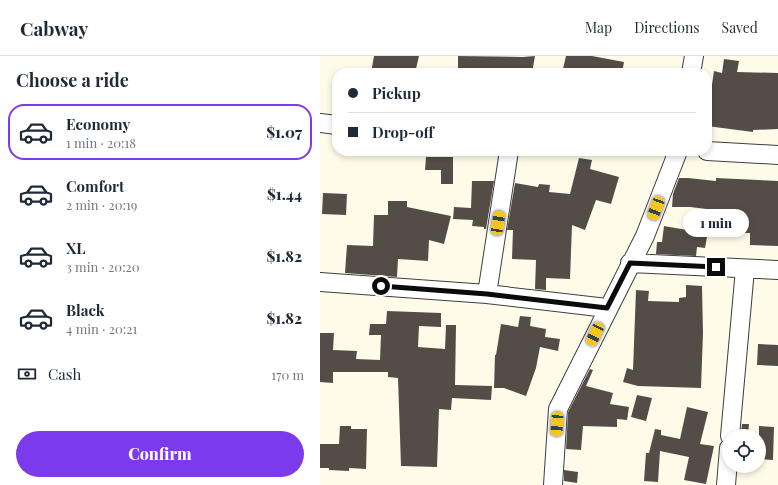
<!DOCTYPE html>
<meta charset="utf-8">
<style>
:root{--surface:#fff;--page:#f6f6f7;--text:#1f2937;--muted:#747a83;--line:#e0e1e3;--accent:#7c3aed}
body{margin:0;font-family:"Playfair Display",serif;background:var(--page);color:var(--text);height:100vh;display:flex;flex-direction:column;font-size:15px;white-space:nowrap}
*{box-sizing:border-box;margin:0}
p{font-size:13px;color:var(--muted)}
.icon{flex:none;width:22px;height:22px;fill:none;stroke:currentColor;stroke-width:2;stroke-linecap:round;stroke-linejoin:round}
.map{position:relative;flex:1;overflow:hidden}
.sheet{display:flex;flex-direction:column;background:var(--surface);width:320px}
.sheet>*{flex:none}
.guide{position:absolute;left:12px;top:12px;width:380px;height:88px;border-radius:16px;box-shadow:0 2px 6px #0003;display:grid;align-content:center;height:88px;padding:0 16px;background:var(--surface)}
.fabs{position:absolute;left:402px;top:373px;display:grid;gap:8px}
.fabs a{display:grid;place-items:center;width:44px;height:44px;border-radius:50%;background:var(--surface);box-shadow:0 2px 6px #0003;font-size:20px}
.end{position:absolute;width:18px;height:18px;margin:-9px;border:5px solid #0b0b0b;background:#fff;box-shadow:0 0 0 2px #fff}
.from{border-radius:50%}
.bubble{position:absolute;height:28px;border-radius:14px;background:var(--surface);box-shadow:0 2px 6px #0003;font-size:13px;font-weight:800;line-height:28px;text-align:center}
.car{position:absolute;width:12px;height:24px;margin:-12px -6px;border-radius:5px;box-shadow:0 0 3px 1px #0007;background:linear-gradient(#f5c518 24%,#345 0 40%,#f5c518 0 76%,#345 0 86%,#f5c518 0)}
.guide b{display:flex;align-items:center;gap:14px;height:38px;font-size:15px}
.guide b+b{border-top:1px solid var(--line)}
.guide i{width:10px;height:10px;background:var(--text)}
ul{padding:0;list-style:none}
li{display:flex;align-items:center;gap:12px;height:56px;margin:0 8px 6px;padding:0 8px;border:2px solid transparent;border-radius:16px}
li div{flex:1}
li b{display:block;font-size:15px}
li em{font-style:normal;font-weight:800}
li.active{border-color:var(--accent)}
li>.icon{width:36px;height:36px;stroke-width:1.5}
h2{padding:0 16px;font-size:18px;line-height:48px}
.pay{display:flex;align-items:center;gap:10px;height:44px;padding:0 16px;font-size:15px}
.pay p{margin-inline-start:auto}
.primary-button{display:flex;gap:8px;margin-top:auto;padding:8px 16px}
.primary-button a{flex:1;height:46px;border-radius:24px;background:var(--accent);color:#fff;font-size:16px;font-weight:800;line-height:46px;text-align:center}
header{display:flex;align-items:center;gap:24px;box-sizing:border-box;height:56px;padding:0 20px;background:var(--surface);border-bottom:1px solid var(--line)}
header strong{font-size:19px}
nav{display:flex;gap:22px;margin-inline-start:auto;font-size:14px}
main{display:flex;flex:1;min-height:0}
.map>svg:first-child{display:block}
</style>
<header>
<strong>Cabway</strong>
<nav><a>Map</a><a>Directions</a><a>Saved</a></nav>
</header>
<main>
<section class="sheet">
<h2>Choose a ride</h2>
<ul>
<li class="active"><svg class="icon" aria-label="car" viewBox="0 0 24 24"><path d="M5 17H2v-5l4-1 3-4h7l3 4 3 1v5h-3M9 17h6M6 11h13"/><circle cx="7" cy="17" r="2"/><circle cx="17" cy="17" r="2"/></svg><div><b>Economy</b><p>1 min · 20:18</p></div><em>$1.07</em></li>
<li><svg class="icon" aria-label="car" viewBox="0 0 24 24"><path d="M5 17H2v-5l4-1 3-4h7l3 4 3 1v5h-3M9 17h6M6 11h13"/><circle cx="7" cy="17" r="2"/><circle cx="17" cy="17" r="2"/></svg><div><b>Comfort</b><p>2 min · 20:19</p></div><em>$1.44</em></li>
<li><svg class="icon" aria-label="car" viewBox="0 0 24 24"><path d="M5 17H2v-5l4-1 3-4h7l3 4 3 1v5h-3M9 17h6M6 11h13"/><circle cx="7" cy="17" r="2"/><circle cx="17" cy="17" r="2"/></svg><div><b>XL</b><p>3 min · 20:20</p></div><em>$1.82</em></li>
<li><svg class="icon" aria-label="car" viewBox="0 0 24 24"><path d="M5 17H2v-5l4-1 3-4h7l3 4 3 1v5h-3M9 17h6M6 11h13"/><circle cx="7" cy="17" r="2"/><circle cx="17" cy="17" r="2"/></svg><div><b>Black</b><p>4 min · 20:21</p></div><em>$1.82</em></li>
</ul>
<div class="pay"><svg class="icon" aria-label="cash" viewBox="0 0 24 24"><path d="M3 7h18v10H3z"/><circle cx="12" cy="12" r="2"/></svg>Cash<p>170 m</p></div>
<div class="primary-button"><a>Confirm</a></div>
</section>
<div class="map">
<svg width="458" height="429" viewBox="0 0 458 429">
<rect width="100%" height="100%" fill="#fffbe9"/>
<path fill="#544d47" d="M54 0H99L95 17H51Z
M138 0 203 1 215 0 212 17H138Z
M246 0H272L304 6 302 17H242Z
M404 3 419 5 417 16 458 17V73L433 74V76L387 70V49H389L394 15 402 17Z
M106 101H133V128H121V114H105Z
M259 102 272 104 270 113 299 121 291 148 276 144 265 174 252 169 250 223 226 222V234L215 233 216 204 192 203 193 174H187L195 127 218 131 219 128 230 129 229 136 250 138Z
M359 122H368L396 125V122L458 125V190L430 189V177H412V156L370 151H352L353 138Z
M152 125H174L166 173H164V171L152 170 153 164 133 163 134 151 151 152Z
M3 137 27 138 26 159 2 158Z
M68 145H87V151L131 160 124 188 109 184 108 205 78 203 77 221 25 217 27 189 53 190 54 159H68Z
M344 170 367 174V172L388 175 385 192 377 191 376 200 336 198 337 186H342Z
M366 229 382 230 383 277 381 332 318 330 303 326 307 312 313 314 316 234 329 235 328 245 359 246V242L366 241Z
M67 255 121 257V271L99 270 98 291 125 293 126 269H136L135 329 172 330 171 344 132 342 131 354 119 353 117 411 81 410 78 322 68 321V316H13V327L0 326V277H14L13 294 37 295 36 303 60 304 61 279H49L50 268H66Z
M200 260 211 261 210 270 226 273 225 281 240 283 238 295 220 291 216 312 206 340 184 332H174L175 299H176L181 268 198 271Z
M438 288 458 289V310L437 309Z
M270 313 273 314 266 330 293 337 290 348 309 351 307 364 297 363V371L263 370 261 394 246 393 248 356Z
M317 339 332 342 326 365 311 361Z
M367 351 388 356 380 388 394 390 386 428 364 424 369 401 340 395 338 426 324 425 326 397H329L335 373 341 374V379L360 383Z
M422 368H429L428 379 421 378Z
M20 370H31V373H47L46 413 29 412V415L9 414V412H0V388H19Z
M439 370 454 371 453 404 439 403Z
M244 414 258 416 257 427 244 425Z"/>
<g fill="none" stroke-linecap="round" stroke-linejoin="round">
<g stroke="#3e3e3e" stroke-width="20">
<path id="minor" d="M371 17 374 0
M0 67 17 69
M387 95 458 99
M310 207 458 214
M0 226 167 238 287 252
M167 238 189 95
M410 380 425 213
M233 429 238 353 325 180 358 95
M406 429 409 392"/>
</g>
<use href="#minor" stroke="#fff" stroke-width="18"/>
</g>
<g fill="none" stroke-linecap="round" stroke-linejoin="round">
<path stroke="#0b0b0b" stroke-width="5" d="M61 230 167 238 287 252 310 207 396 211"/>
</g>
</svg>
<div class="fabs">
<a><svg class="icon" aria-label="locate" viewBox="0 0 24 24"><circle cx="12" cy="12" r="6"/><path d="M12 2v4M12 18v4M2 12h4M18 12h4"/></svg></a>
</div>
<i class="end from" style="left:61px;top:230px"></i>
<i class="end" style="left:396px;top:211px"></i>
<div class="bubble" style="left:363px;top:153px;width:66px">1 min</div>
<i class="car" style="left:336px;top:152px;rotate:201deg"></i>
<i class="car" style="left:178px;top:167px;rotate:9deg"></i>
<i class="car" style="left:275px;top:278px;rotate:206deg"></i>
<i class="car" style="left:237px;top:368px;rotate:184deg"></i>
<div class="guide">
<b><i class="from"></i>Pickup</b>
<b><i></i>Drop-off</b>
</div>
</div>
</main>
